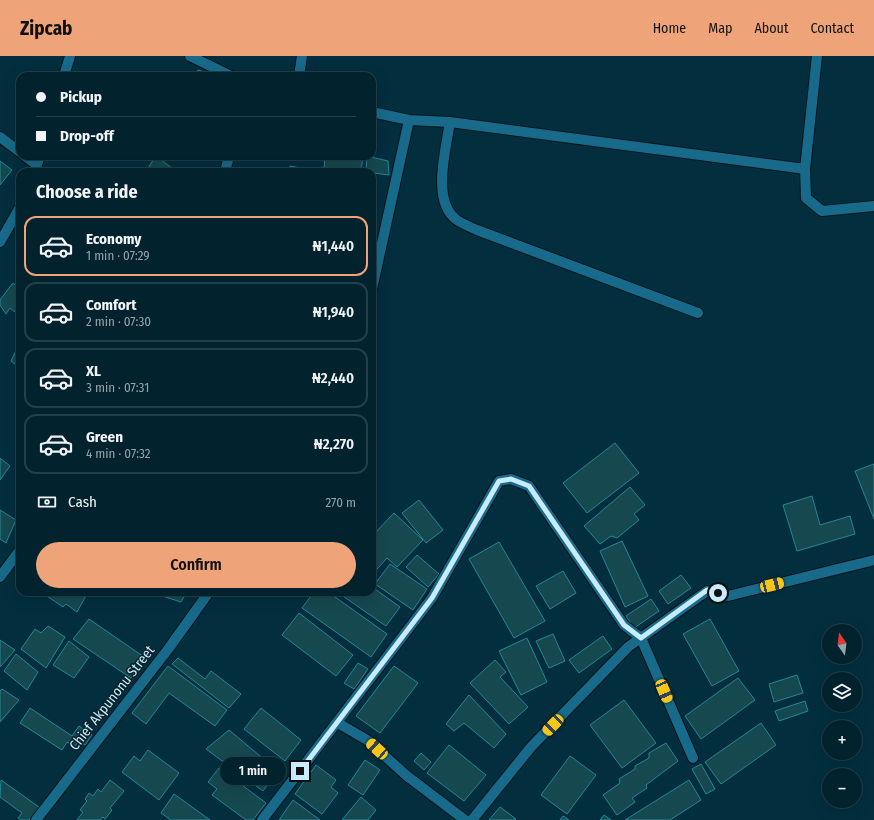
<!DOCTYPE html>
<meta charset="utf-8">
<style>
:root{--surface:#02222e;--page:#0c2a36;--text:#f1f3f6;--muted:#96a4aa;--line:#233f4a;--accent:#efa378}
body{margin:0;font-family:"Fira Sans Condensed",sans-serif;background:var(--page);color:var(--text);height:100vh;display:flex;flex-direction:column;font-size:15px;white-space:nowrap}
*{box-sizing:border-box;margin:0}
p{font-size:13px;color:var(--muted)}
.icon{flex:none;width:22px;height:22px;fill:none;stroke:currentColor;stroke-width:2;stroke-linecap:round;stroke-linejoin:round}
.map{position:relative;flex:1;overflow:hidden}
.sheet{position:absolute;left:16px;top:112px;width:360px;height:428px;display:flex;flex-direction:column;background:var(--surface);border-radius:12px;box-shadow:0 4px 16px #0002,0 0 0 1px var(--line)}
.sheet>*{flex:none}
.hud{position:absolute;left:16px;top:16px;width:360px;height:88px;border-radius:12px;box-shadow:0 4px 16px #0002,0 0 0 1px var(--line);display:grid;align-content:center;height:88px;padding:0 20px;background:var(--surface)}
.needle{width:26px;rotate:346deg}
.fabs{position:absolute;left:822px;top:568px;display:grid;gap:8px}
.fabs a{display:grid;place-items:center;width:40px;height:40px;border-radius:50%;background:var(--surface);box-shadow:0 4px 16px #0002,0 0 0 1px var(--line);font-size:20px}
.end{position:absolute;width:18px;height:18px;margin:-9px;border:5px solid #c8ebfd;background:#111;box-shadow:0 0 0 2px #111}
.from{border-radius:50%}
.bubble{position:absolute;height:28px;border-radius:14px;background:var(--surface);box-shadow:0 4px 16px #0002,0 0 0 1px var(--line);font-size:13px;font-weight:600;line-height:28px;text-align:center}
.car{position:absolute;width:12px;height:24px;margin:-12px -6px;border-radius:5px;box-shadow:0 0 3px 1px #0007;background:linear-gradient(#f5c518 24%,#345 0 40%,#f5c518 0 76%,#345 0 86%,#f5c518 0)}
.hud b{display:flex;align-items:center;gap:14px;height:38px;font-size:15px}
.hud b+b{border-top:1px solid var(--line)}
.hud i{width:10px;height:10px;background:var(--text)}
ul{padding:0;list-style:none}
li{display:flex;align-items:center;gap:12px;height:60px;margin:0 8px 6px;padding:0 12px;border:2px solid var(--line);border-radius:12px}
li div{flex:1}
li b{display:block;font-size:15px}
li em{font-style:normal;font-weight:600}
li.active{border-color:var(--accent)}
li>.icon{width:36px;height:36px;stroke-width:1.5}
h2{padding:0 20px;font-size:18px;line-height:48px}
.pay{display:flex;align-items:center;gap:10px;height:44px;padding:0 20px;font-size:15px}
.pay p{margin-inline-start:auto}
.primary-button{display:flex;gap:8px;margin-top:auto;padding:8px 20px}
.primary-button a{flex:1;height:46px;border-radius:24px;background:var(--accent);color:#111;font-size:16px;font-weight:600;line-height:46px;text-align:center}
header{display:flex;align-items:center;gap:24px;box-sizing:border-box;height:56px;padding:0 20px;background:var(--accent);color:#111}
header strong{font-size:19px}
nav{display:flex;gap:22px;margin-inline-start:auto;font-size:14px}
.map>svg:first-child{display:block}
</style>
<header>
<strong>Zipcab</strong>
<nav><a>Home</a><a>Map</a><a>About</a><a>Contact</a></nav>
</header>
<div class="map">
<svg width="874" height="764" viewBox="0 0 874 764">
<rect width="100%" height="100%" fill="#032e3e"/>
<path fill="#164850" stroke="#248796" d="M198 14 214 19V20H192Z
M156 100 177 116H153L148 112Z
M325 100H363L361 116 324 112Z
M367 100 388 105 389 119 366 116Z
M0 105 12 114 0 129Z
M290 110 306 113V116H289Z
M13 227 20 233V260L10 252 6 258 0 249V244Z
M20 286V312L11 305Z
M615 387 639 417 587 457 563 427Z
M0 402 10 410 0 424Z
M874 408V463L855 415Z
M630 431 645 449 634 458 639 464 617 482 611 480 600 488 584 470Z
M812 440 820 469 850 460 855 478 797 495 783 449Z
M419 444 443 474 426 487 402 457Z
M0 454 16 464 6 487 0 483Z
M394 457 423 484 397 511 387 502 372 519V480Z
M622 485 648 540 625 551 600 495Z
M499 486 545 565 514 582 469 503Z
M417 499 439 518 428 531 406 511Z
M390 508 427 533 413 554 375 528Z
M563 515 576 537 550 553 536 530Z
M681 519 691 532 668 548 659 535Z
M372 531 400 551 386 570 337 536H372Z
M41 536H88L77 556 66 548 63 551Z
M150 536H187L181 546Z
M314 536H328L387 578 371 601 302 552Z
M651 543 659 555 634 572 626 560Z
M299 557 353 599 336 620 282 579Z
M89 563 144 601 131 622 73 583Z
M710 563 739 615 712 630 683 578Z
M48 570 65 581 46 612 21 593 35 573 41 577Z
M553 578 565 605 549 612 536 585Z
M603 580 612 593 579 617 569 604Z
M527 582 547 626 521 639 499 595Z
M0 584 15 594 0 611Z
M69 585 89 601 74 622 53 609Z
M16 598 38 616 27 634 4 615Z
M178 602 205 623 211 615 241 638 229 652 172 608Z
M495 604 506 616 500 621 528 651 509 668 470 627Z
M358 607 368 613 354 633 344 627Z
M168 610 227 654 215 670 169 637 146 668 132 657Z
M394 610 418 627 380 677 356 660Z
M797 619 803 637 774 646 769 628Z
M738 622 755 644 701 683 685 660Z
M2 633 19 644 0 666V635Z
M469 639 506 678 494 692 464 667 454 675 446 668Z
M624 644 656 687 622 712 590 669Z
M805 645 808 655 779 665 775 655Z
M30 652 72 680 79 670 92 679 85 689 79 685 74 691 67 686 62 694 20 667Z
M261 652 301 684 285 705 244 673Z
M761 667 776 689 721 728 705 706Z
M229 674 278 715 263 735 206 693Z
M666 687 678 705 646 729 647 732 632 742 635 746 617 759 603 739 620 727 619 723 635 713V710L649 702V697Z
M449 689 486 719 464 745 427 717Z
M148 694 179 717 159 744 122 716 134 700 140 705Z
M421 697 431 706 424 714 414 705Z
M570 700 596 719 567 758 541 739Z
M365 704 380 714 363 739 348 729Z
M701 708 715 733 706 738 692 713Z
M316 709 336 724 331 731 338 737 322 758 295 738Z
M219 712 266 747 253 764H246L212 739 217 733 208 726Z
M1 724 39 751 29 764H21L18 762 22 757 0 741Z
M110 724 124 735 110 752 112 754 105 763 103 761 100 764H77L83 756 80 754 87 745 85 743 89 737 93 740 98 733 101 736Z
M689 724 701 744 670 764H625Z
M174 738 210 764H171L161 757Z
M361 741 376 754 368 764H342Z
M293 744 320 764H279Z
M500 751 516 763 515 764H489Z
M604 759 611 764H600Z
M563 760 569 764H560Z"/>
<g fill="none" stroke-linecap="round" stroke-linejoin="round">
<g stroke="#00151e" stroke-width="12">
<path id="minor" d="M190 0 231 20
M817 0 805 113 806 142 822 155 874 150
M64 20 70 0
M299 20 302 0
M372 56 409 64 450 66 805 113
M450 66C446 93 431 146 457 164 463 168 470 171 477 174L698 257
M0 81 20 96
M25 100 37 109
M34 116 40 100
M225 116 229 100
M0 186 20 151
M372 233 409 64
M0 521 20 494
M338 667 367 684 407 720 465 764
M36 764 169 592 209 536
M262 764 432 542 499 425 511 423 529 430 624 569 641 582 693 702
M472 764 531 691 628 591 707 535 728 540 874 504"/>
</g>
<use href="#minor" stroke="#186a8a" stroke-width="10"/>
</g>
<g fill="none" stroke-linecap="round" stroke-linejoin="round">
<path stroke="#c8ebfd" stroke-width="5" d="M300 715 432 542 499 425 511 423 529 430 624 569 641 582 707 534 718 537"/>
</g>
<g text-anchor="middle" dominant-baseline="central" stroke-width="3" stroke-linejoin="round" paint-order="stroke">
<g font-size="14" fill="#c8ebfd" stroke="#0b232d">
<text transform="translate(112 642) rotate(-52)">Chief Akpunonu Street</text>
</g>
</g>
</svg>
<div class="fabs">
<a><svg class="needle" viewBox="-14 -14 28 28"><path d="M0-13l5 13h-10z" fill="#e53935"/><path d="M0 13l5-13h-10z" fill="#96a4aa"/></svg></a>
<a><svg class="icon" aria-label="layers" viewBox="0 0 24 24"><path d="M12 4l9 5-9 5-9-5zM3 14l9 5 9-5"/></svg></a>
<a>+</a>
<a>−</a>
</div>
<i class="end from" style="left:718px;top:537px"></i>
<i class="end" style="left:300px;top:715px"></i>
<div class="bubble" style="left:220px;top:701px;width:66px">1 min</div>
<i class="car" style="left:772px;top:529px;rotate:76deg"></i>
<i class="car" style="left:664px;top:635px;rotate:157deg"></i>
<i class="car" style="left:553px;top:669px;rotate:224deg"></i>
<i class="car" style="left:377px;top:693px;rotate:312deg"></i>
<div class="hud">
<b><i class="from"></i>Pickup</b>
<b><i></i>Drop-off</b>
</div>
<section class="sheet">
<h2>Choose a ride</h2>
<ul>
<li class="active"><svg class="icon" aria-label="car" viewBox="0 0 24 24"><path d="M5 17H2v-5l4-1 3-4h7l3 4 3 1v5h-3M9 17h6M6 11h13"/><circle cx="7" cy="17" r="2"/><circle cx="17" cy="17" r="2"/></svg><div><b>Economy</b><p>1 min · 07:29</p></div><em>₦1,440</em></li>
<li><svg class="icon" aria-label="car" viewBox="0 0 24 24"><path d="M5 17H2v-5l4-1 3-4h7l3 4 3 1v5h-3M9 17h6M6 11h13"/><circle cx="7" cy="17" r="2"/><circle cx="17" cy="17" r="2"/></svg><div><b>Comfort</b><p>2 min · 07:30</p></div><em>₦1,940</em></li>
<li><svg class="icon" aria-label="car" viewBox="0 0 24 24"><path d="M5 17H2v-5l4-1 3-4h7l3 4 3 1v5h-3M9 17h6M6 11h13"/><circle cx="7" cy="17" r="2"/><circle cx="17" cy="17" r="2"/></svg><div><b>XL</b><p>3 min · 07:31</p></div><em>₦2,440</em></li>
<li><svg class="icon" aria-label="car" viewBox="0 0 24 24"><path d="M5 17H2v-5l4-1 3-4h7l3 4 3 1v5h-3M9 17h6M6 11h13"/><circle cx="7" cy="17" r="2"/><circle cx="17" cy="17" r="2"/></svg><div><b>Green</b><p>4 min · 07:32</p></div><em>₦2,270</em></li>
</ul>
<div class="pay"><svg class="icon" aria-label="cash" viewBox="0 0 24 24"><path d="M3 7h18v10H3z"/><circle cx="12" cy="12" r="2"/></svg>Cash<p>270 m</p></div>
<div class="primary-button"><a>Confirm</a></div>
</section>
</div>
